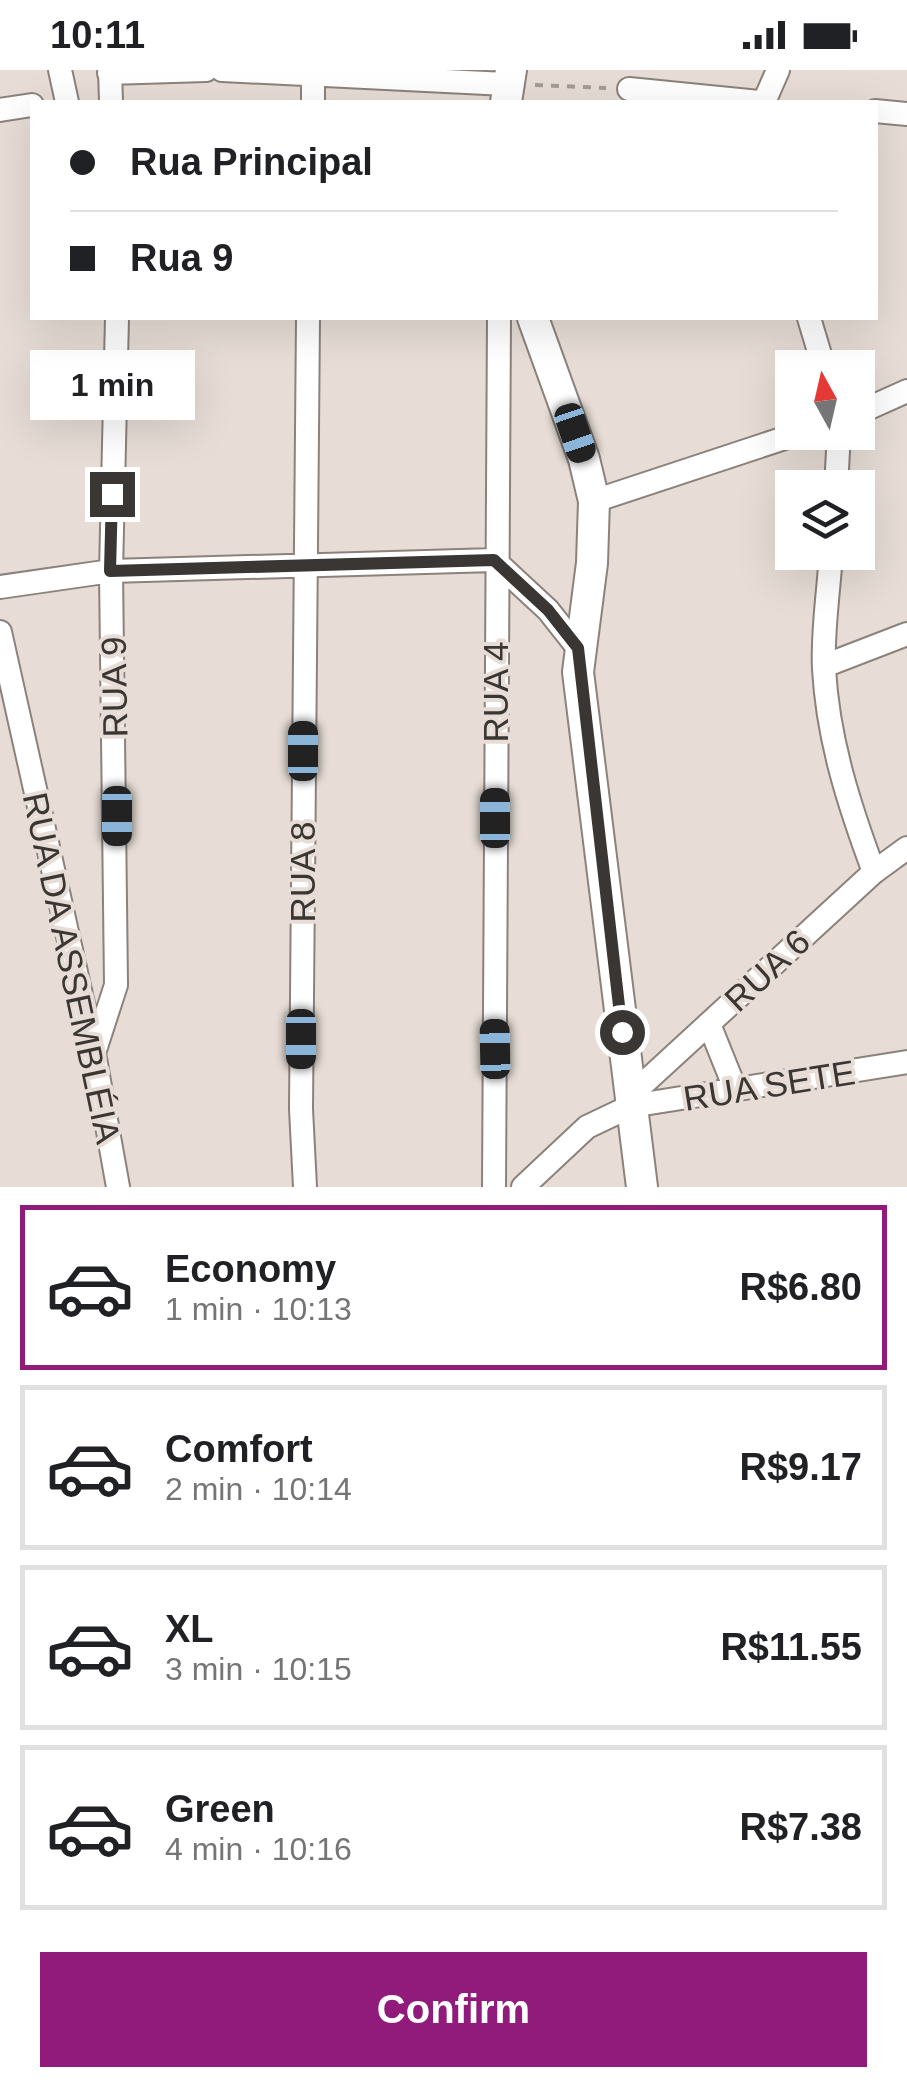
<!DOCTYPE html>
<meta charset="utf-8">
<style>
:root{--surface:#fff;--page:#f2f2f2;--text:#202124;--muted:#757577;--line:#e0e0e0;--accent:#901b7b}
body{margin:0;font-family:Arial,sans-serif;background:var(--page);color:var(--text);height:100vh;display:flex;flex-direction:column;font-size:38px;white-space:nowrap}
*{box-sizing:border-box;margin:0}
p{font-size:32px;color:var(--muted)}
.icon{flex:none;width:55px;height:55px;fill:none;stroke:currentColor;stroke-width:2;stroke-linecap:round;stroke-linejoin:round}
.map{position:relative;height:1117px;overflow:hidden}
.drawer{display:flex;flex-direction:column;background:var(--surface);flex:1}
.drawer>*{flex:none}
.guide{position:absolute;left:30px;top:30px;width:848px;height:220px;border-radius:0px;box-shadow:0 10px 40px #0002;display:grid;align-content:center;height:220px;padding:0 40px;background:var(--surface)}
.needle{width:65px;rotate:352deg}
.fabs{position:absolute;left:775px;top:280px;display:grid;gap:20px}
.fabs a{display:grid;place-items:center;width:100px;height:100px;border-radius:0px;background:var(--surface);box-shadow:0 10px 40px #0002;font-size:50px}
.end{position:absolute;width:45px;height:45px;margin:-22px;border:12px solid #3a3633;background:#fff;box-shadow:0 0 0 5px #fff}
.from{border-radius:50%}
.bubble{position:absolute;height:70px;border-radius:0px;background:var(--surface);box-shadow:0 10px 40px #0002;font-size:32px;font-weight:700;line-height:70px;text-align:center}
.car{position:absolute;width:30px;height:60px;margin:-30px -15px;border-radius:12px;box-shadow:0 0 8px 2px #0007;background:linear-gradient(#222 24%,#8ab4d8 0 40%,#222 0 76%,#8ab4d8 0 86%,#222 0)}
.guide b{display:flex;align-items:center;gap:35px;height:95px;font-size:38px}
.guide b+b{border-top:2px solid var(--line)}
.guide i{width:25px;height:25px;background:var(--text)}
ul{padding:18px 0 0;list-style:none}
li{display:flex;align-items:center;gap:30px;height:165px;margin:0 20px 15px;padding:0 20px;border:5px solid var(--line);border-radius:0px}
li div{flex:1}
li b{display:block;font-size:38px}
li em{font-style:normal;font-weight:700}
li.on{border-color:var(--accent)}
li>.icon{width:90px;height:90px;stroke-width:1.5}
.action{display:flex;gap:20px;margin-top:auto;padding:20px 40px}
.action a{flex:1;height:115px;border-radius:0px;background:var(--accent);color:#fff;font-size:40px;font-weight:700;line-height:115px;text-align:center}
.status{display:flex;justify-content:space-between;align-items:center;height:70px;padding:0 50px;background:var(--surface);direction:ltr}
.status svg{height:28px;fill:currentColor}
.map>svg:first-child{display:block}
</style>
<div class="status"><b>10:11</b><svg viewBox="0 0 49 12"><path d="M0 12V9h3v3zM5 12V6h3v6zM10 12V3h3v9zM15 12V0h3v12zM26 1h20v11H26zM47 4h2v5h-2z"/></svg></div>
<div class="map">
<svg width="907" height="1117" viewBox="0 0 907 1117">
<rect width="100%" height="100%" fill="#e7ddd6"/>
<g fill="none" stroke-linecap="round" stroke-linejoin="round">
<g stroke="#8b827c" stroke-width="26">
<path id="minor" d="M60 0 67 32
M110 0 111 32
M222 0 506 14
M109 3 206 0
M629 19 759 32
M313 32V0
M764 32 778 0
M0 40 32 35
M875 41 907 44
M809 248 824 298
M858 343 907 321
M836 418 839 362
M594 431 803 362
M831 482C829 521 822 561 824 599 828 670 849 735 874 802
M0 517 111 501 494 490 548 540 578 578
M0 562 94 983 118 1117
M824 596 907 564
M709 954 736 1021
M94 983 116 915 111 501 117 248
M630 1026 874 802 907 778
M305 1117 301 1039 308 248
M494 1117 499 248
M523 1117 587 1057 631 1036 907 992"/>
</g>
<g stroke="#8b827c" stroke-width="34">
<path id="secondary" d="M506 32 511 0
M533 248 584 389 594 431 592 493 578 602 642 1117"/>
</g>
<path stroke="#a39c96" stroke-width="4" stroke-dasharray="8 8" stroke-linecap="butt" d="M535 15 606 18"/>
<use href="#minor" stroke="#fff" stroke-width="22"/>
<use href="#secondary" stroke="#fff" stroke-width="30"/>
</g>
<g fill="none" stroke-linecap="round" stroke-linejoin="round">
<path stroke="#3a3633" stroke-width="12" d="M112 424 110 501 494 490 548 540 578 578 622 962"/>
</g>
<g text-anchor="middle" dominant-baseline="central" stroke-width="8" stroke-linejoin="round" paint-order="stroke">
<g font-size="35" fill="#3a3633" stroke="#e7ddd6">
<text transform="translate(114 617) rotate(-91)">RUA 9</text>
<text transform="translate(495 622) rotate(-90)">RUA 4</text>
<text transform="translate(302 802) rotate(-90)">RUA 8</text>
<text transform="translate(72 898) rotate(78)">RUA DA ASSEMBLÉIA</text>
<text transform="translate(767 900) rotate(-43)">RUA 6</text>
<text transform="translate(769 1015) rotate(-9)">RUA SETE</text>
</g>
</g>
</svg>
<div class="fabs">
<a><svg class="needle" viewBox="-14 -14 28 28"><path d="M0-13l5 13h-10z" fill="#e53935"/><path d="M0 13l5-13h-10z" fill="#757577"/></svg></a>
<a><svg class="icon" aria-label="layers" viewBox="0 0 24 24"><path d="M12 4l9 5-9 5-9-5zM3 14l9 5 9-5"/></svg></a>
</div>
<i class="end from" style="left:622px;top:962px"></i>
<i class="end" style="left:112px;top:424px"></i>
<div class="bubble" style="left:30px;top:280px;width:165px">1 min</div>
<i class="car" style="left:575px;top:363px;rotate:161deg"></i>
<i class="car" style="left:303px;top:681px;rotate:0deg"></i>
<i class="car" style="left:117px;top:746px;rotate:180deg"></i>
<i class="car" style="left:495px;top:748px;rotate:0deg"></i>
<i class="car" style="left:301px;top:969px;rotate:180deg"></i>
<i class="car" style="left:495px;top:979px;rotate:359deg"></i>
<div class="guide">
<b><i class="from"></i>Rua Principal</b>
<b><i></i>Rua 9</b>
</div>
</div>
<section class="drawer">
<ul>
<li class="on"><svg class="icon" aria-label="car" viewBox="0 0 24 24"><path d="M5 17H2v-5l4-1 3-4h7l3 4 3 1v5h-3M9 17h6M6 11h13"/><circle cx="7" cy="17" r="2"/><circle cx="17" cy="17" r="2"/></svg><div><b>Economy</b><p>1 min · 10:13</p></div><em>R$6.80</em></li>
<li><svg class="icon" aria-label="car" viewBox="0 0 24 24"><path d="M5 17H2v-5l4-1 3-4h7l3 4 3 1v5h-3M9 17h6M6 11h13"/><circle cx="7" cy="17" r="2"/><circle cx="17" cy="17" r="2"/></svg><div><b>Comfort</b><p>2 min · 10:14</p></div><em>R$9.17</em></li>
<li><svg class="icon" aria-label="car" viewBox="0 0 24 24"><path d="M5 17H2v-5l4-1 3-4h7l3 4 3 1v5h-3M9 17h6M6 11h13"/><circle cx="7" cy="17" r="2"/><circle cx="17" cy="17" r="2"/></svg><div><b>XL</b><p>3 min · 10:15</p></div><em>R$11.55</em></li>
<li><svg class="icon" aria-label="car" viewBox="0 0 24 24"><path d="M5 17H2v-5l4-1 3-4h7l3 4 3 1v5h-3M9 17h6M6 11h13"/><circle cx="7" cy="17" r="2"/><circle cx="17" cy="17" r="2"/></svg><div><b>Green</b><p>4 min · 10:16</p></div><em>R$7.38</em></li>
</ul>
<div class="action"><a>Confirm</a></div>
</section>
